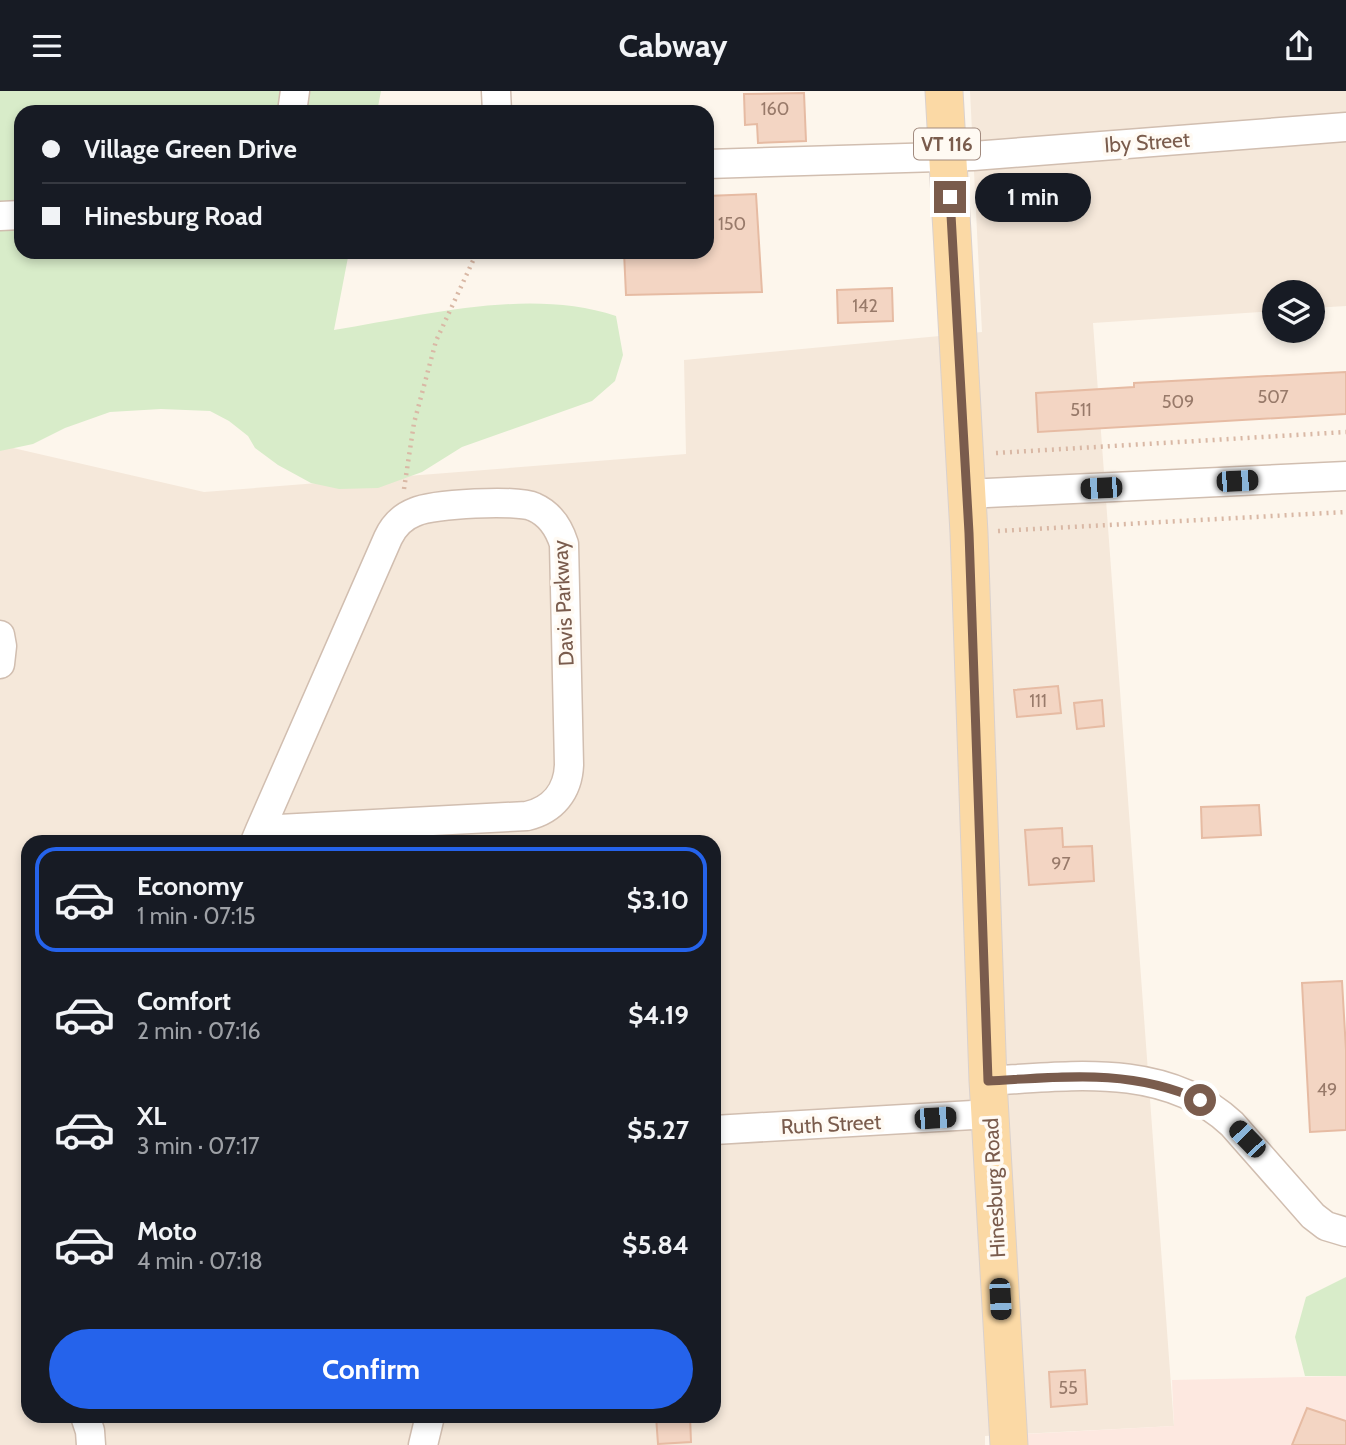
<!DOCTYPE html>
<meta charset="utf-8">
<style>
:root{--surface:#171b24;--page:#242831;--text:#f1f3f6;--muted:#9ea1a6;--line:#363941;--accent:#2563eb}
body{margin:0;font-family:Cabin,sans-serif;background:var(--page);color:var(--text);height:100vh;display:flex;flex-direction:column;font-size:26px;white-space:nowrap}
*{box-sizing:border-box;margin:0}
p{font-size:23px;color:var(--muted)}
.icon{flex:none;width:38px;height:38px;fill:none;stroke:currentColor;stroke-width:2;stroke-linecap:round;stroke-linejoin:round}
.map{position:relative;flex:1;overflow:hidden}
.drawer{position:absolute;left:21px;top:744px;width:700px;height:588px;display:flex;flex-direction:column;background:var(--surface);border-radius:21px;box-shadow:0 4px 10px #0003}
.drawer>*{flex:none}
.top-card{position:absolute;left:14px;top:14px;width:700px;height:154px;border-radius:21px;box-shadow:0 4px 10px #0003;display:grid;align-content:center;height:154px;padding:0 28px;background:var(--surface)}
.controls{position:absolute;left:1262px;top:189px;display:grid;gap:14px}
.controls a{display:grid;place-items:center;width:63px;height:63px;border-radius:50%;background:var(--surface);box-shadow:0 4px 10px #0003;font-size:35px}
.end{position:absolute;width:32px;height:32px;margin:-16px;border:9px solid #7a5c4d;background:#fff;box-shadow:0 0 0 4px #fff}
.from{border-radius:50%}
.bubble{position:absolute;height:49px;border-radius:24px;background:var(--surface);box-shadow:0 4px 10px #0003;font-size:23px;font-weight:700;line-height:49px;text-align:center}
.car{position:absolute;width:21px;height:42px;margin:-21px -10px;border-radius:9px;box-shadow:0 0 5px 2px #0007;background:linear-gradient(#222 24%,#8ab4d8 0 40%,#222 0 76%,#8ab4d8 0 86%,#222 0)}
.top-card b{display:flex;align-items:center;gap:24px;height:66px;font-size:26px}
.top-card b+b{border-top:2px solid var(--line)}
.top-card i{width:18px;height:18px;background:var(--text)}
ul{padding:12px 0 0;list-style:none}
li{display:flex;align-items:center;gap:21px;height:105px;margin:0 14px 10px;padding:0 14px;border:4px solid transparent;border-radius:21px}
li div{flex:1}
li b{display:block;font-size:26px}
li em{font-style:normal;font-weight:700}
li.active{border-color:var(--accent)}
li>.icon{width:63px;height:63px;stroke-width:1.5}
.primary-button{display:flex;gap:14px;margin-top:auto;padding:14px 28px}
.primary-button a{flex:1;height:80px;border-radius:42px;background:var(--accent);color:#fff;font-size:28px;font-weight:700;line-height:80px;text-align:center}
header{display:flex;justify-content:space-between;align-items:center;height:91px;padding:0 28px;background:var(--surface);font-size:32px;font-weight:700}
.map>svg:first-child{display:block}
</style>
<header><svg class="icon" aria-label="menu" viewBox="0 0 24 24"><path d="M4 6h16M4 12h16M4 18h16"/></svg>Cabway<svg class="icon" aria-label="share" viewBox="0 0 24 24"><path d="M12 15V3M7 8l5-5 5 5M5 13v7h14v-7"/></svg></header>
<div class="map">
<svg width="1346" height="1354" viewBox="0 0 1346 1354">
<rect width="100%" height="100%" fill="#fdf6ec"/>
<path fill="#f5e8da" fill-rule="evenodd" d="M970 0H1346V215L1313 217 1312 201H1274V220L1093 232 1174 1335 985 1345V1354H0V354L204 401 686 363 684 269 982 241ZM28 751H714V1325H28Z"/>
<path fill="#fde8e0" d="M1346 1285V1354H1027L1026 1343 1174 1335 1172 1289Z"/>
<path fill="#d8ecc9" d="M0 0H381L377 21H21V161H349L334 239C423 225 528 196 616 225L623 264 615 290 592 310 462 356 422 381 378 397 339 398 311 392 278 374 255 357 248 345 229 330 210 320 161 318 110 321 65 337 33 353 0 360Z
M1346 1186V1285H1305L1295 1246 1306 1206Z"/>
<path fill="#f3d5c3" stroke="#e6bba3" stroke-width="2" d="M804 2 806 50 758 52 757 33 745 34 744 3Z
M756 103 762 201 626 204 624 161H707V105Z
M892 197 893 230 838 232 837 199Z
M1346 281V323L1038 341 1036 302 1134 296V292Z
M1058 595 1061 622 1017 626 1014 599Z
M1102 609 1104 635 1077 638 1074 612Z
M1259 714 1261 744 1202 747 1201 716Z
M1062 737 1063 756 1092 755 1094 790 1029 794 1025 739Z
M1342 890 1346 959V1039L1310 1041 1302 892Z
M1085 1279 1087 1313 1051 1316 1049 1281Z
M1307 1317 1346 1330V1354H1292Z
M656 1325H690L691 1351 658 1353Z"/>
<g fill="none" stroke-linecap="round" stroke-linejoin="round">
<g stroke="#d1beb0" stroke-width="31">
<path id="minor" d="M496 0 497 21
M292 21 295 0
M707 73 973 65 1346 36
M0 125 21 124
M966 403 1346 385
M0 544 2 555 0 573
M255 751 260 739 388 447C394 434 402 426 415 421 433 413 517 408 534 416 550 423 559 437 564 453L569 674C568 700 553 719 527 725L260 739
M988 990C1071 985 1165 971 1232 1033L1313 1125 1326 1135 1346 1141
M714 1039 990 1023
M85 1325 90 1340 91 1354
M423 1354 430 1325"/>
</g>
<g stroke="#dad1cd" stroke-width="39">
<path id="major" d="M944 0 969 442 988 990 1009 1354"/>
</g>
<path stroke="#d9b8a5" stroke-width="4.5" stroke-dasharray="2 5" stroke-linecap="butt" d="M996 362 1346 341
M404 398 414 332 436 250 477 161
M998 440 1346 421"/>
<use href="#minor" stroke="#fff" stroke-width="28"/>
<use href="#major" stroke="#fbd9a5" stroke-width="37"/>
</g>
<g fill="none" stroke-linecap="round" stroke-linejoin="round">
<path stroke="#7a5c4d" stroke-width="9" d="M950 106 969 442 988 990C1063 986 1130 977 1200 1009"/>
</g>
<g text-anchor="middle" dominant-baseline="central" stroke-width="7" stroke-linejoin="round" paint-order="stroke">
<g font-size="18" fill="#987a6a">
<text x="775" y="18">160</text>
<text x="732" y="133">150</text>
<text x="865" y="215">142</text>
<text x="1273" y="306">507</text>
<text x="1178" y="311">509</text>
<text x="1081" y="319">511</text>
<text x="1038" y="610">111</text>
<text x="1061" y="773">97</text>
<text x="1327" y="999">49</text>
<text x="1068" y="1297">55</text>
</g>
<rect fill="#fffaf3" stroke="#a28b7f" stroke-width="2" x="914" y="37.5" width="66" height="31" rx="5"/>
<g font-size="19" font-weight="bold" fill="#7a5c4d">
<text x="947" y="53">VT 116</text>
</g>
<g font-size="21" fill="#7a5c4d" stroke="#fffaf3">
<text transform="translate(1147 51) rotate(-4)">Iby Street</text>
<text transform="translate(563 512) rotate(-93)">Davis Parkway</text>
<text transform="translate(831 1033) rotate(-3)">Ruth Street</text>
<text transform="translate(994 1097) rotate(-93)">Hinesburg Road</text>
</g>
</g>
</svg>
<div class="controls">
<a><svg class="icon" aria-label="layers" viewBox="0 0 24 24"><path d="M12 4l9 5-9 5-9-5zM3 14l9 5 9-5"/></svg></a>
</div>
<i class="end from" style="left:1200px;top:1009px"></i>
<i class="end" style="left:950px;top:106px"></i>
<div class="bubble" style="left:975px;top:82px;width:116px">1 min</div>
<i class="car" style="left:1237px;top:390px;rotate:87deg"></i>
<i class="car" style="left:1101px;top:397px;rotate:267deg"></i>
<i class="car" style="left:935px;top:1027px;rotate:86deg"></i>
<i class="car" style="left:1247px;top:1048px;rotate:316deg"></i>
<i class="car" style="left:1000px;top:1208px;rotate:177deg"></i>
<div class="top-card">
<b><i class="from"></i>Village Green Drive</b>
<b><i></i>Hinesburg Road</b>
</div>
<section class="drawer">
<ul>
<li class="active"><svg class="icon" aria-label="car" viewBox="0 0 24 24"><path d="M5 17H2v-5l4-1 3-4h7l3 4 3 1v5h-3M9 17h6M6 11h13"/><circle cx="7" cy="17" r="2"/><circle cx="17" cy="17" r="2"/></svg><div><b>Economy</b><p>1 min · 07:15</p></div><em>$3.10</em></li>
<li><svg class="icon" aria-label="car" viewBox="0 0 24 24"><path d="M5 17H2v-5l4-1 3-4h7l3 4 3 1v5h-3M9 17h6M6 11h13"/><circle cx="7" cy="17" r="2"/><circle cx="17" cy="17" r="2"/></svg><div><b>Comfort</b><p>2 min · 07:16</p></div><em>$4.19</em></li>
<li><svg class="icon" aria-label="car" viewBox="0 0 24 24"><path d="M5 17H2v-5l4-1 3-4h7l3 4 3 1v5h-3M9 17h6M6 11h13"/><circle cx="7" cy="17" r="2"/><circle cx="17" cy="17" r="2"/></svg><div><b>XL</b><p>3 min · 07:17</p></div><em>$5.27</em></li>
<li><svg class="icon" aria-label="car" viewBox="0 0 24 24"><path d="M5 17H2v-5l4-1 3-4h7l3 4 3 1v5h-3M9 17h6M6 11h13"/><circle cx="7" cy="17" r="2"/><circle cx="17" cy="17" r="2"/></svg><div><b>Moto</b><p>4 min · 07:18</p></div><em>$5.84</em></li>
</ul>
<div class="primary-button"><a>Confirm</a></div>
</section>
</div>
